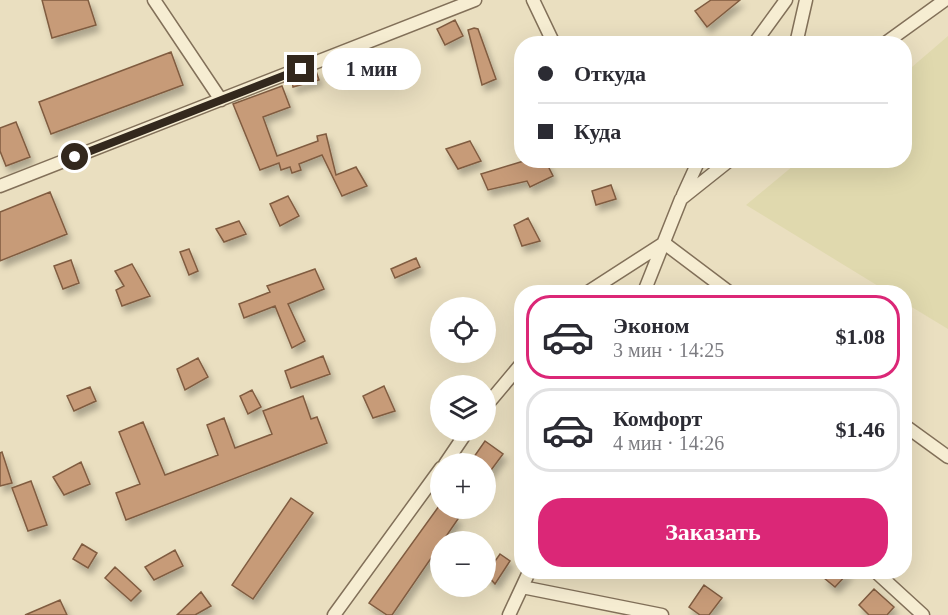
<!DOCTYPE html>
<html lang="ru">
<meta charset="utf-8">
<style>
:root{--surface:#fff;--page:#f2f2f3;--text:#2b2b33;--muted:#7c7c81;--line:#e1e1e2;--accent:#db2777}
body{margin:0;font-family:Georgia,serif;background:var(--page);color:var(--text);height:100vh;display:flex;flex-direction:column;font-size:22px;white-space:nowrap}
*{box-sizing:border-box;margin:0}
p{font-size:20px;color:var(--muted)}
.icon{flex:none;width:33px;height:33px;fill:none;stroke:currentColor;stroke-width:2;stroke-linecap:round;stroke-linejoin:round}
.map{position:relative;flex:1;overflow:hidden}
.panel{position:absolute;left:514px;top:285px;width:398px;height:294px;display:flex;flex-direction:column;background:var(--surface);border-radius:24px;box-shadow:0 6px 24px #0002}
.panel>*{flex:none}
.hud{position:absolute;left:514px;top:36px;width:398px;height:132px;border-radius:24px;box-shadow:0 6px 24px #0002;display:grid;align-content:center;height:132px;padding:0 24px;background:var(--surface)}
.controls{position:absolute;left:430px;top:297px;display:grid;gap:12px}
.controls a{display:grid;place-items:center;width:66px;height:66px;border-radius:50%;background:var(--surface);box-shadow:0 6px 24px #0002;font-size:30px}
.end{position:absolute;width:27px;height:27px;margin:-14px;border:8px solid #33281d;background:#fff;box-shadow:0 0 0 3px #fff}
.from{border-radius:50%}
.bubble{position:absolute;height:42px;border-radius:21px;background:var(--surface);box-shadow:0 6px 24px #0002;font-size:20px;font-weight:800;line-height:42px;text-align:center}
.hud b{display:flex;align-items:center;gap:21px;height:57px;font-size:22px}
.hud b+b{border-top:2px solid var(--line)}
.hud i{width:15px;height:15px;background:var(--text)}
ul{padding:10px 0 0;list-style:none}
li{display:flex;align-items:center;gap:18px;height:84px;margin:0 12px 9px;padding:0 12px;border:3px solid var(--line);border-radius:24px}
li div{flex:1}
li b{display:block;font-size:22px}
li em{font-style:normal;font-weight:800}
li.selected{border-color:var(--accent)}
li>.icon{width:54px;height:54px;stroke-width:1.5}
.button{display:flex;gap:12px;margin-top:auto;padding:12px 24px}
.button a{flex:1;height:69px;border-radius:24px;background:var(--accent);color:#fff;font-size:24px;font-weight:800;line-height:69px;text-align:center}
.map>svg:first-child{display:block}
</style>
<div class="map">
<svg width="948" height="615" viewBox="0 0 948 615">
<defs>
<filter id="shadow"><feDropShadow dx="3.5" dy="6" stdDeviation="3" flood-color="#0004"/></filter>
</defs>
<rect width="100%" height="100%" fill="#eadfc0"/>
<path fill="#e0d9ae" d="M948 36V329L905 303 904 292H888L746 205 799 161 904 160 905 73Z"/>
<path fill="#c79b78" stroke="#805c40" stroke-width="1.5" filter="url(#shadow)" d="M42 0H88L96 25 52 38Z
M711 0H740L707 27 695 11Z
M455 20 463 36 445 45 437 29Z
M474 28 478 29 496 79 482 85 468 30Z
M171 52 183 85 51 134 39 102Z
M316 71 319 80 293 87 292 81Z
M282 86 290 107 263 117 277 156 318 141 317 136 326 134 336 175 356 167 367 186 342 196 322 155 299 164 301 170 292 173 290 167 281 170 279 163 260 170 233 104Z
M16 122 30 157 6 166 0 151V128Z
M470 141 481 161 458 169 446 149Z
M527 160H545L553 176 530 187 527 181 488 190 481 174Z
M611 185 616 199 596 205 592 191Z
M50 192 67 234 0 261V212Z
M288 196 299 216 280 226 270 204Z
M528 218 540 241 522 246 514 225Z
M239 221 246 234 224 242 216 229Z
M189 249 198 271 189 275 180 252Z
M416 258 420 267 395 278 391 269Z
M71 260 79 283 63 289 54 266Z
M132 264 150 296 122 306 116 290 124 286 115 271Z
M315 269 324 289 288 304 305 341 292 348 275 306 244 318 239 304 270 292 267 286Z
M323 356 330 374 291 388 285 371Z
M198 358 208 377 185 390 177 369Z
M384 386 395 411 373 418 363 396Z
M90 387 96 401 74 411 67 396Z
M252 390 261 407 248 414 240 396Z
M303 396 311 419 317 417 327 443 126 520 116 493 140 484 119 432 143 422 165 475 218 455 207 425 224 418 235 448 272 434 263 411Z
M485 441 503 454 486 477V464H469Z
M2 452 12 483 0 486V453Z
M81 462 90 484 64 495 53 477Z
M31 481 47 525 28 531 12 488Z
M291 498 313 513 253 599 232 585Z
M439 506 458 519 392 615H387L369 603Z
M82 544 97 553 88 568 73 559Z
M175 550 183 566 154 580 145 567Z
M500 554 510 561 495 584 486 574Z
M115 567 141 591 131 601 105 578Z
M830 572H849L835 587 824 578Z
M704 585 722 598 709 615H700L689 607Z
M874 589 894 607 887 615H869L859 605Z
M201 592 211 606 195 615H177Z
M60 600 67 615H25Z"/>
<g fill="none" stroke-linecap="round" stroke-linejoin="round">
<g stroke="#827059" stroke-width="15">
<path id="minor" d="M154 0 221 100
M533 0 554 44
M754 44 786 0
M796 44 806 0
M884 44 945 0
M0 186 475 0
M683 195 699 160
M588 292 664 243 729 292
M644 292 681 199 730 160
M486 406 522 363
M904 425 948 457
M445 464 468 430
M876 572 923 615
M522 587 662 615
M334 615 441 468
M509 615 529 572"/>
</g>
<use href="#minor" stroke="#f6edd2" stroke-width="12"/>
</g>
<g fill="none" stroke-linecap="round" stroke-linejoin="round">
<path stroke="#33281d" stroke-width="8" d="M75 157 301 69"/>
</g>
</svg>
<div class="controls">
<a><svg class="icon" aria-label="locate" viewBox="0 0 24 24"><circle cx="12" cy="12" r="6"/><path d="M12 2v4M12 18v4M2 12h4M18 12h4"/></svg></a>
<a><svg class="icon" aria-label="layers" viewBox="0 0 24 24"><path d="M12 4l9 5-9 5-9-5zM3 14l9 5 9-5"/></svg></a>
<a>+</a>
<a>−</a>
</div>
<i class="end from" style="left:75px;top:157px"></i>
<i class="end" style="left:301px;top:69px"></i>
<div class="bubble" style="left:322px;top:48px;width:99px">1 мин</div>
<div class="hud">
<b><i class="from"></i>Откуда</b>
<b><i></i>Куда</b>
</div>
<section class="panel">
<ul>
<li class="selected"><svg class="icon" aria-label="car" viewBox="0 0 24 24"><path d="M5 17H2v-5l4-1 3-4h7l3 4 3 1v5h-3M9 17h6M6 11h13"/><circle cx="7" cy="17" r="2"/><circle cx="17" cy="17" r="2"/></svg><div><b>Эконом</b><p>3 мин · 14:25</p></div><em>$1.08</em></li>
<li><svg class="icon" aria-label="car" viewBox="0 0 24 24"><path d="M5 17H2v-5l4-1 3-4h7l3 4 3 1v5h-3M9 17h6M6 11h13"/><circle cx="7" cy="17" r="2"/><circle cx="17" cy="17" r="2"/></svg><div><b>Комфорт</b><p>4 мин · 14:26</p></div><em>$1.46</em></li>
</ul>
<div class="button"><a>Заказать</a></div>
</section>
</div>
